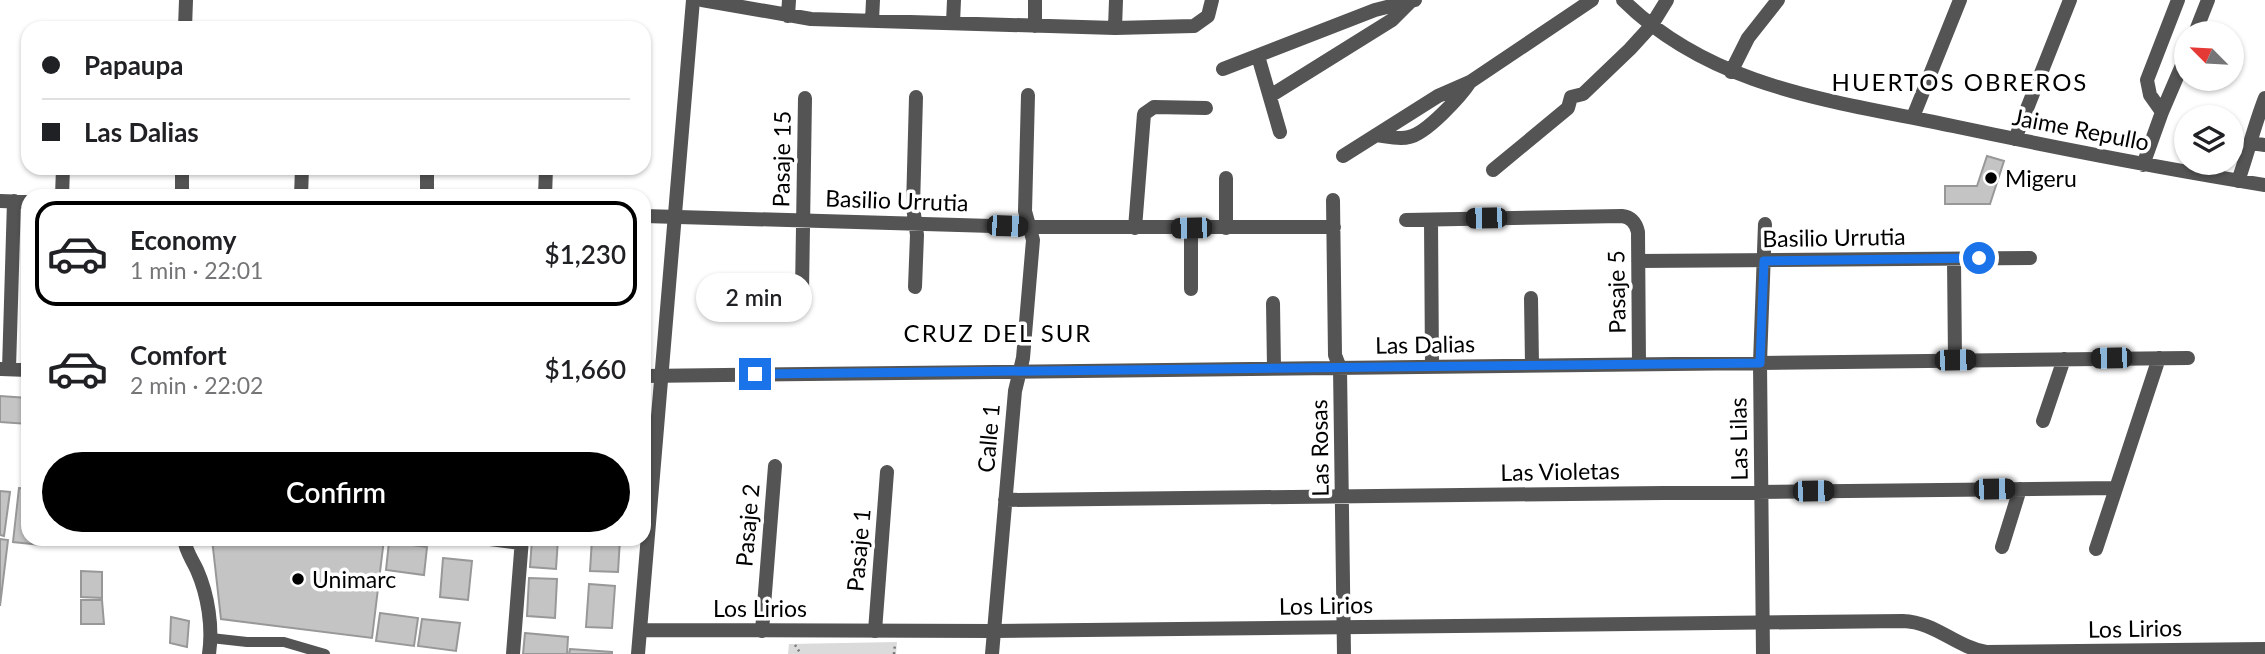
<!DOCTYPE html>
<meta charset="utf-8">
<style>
:root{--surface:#fff;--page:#f2f2f2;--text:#202124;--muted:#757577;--line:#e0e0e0;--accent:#000}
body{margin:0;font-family:Lato,sans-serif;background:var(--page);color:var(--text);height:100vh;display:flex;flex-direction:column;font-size:26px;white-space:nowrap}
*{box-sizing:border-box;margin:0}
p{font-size:23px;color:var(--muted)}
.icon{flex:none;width:38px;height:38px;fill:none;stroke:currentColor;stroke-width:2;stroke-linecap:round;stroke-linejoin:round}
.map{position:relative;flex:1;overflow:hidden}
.sheet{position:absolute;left:21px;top:189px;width:630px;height:357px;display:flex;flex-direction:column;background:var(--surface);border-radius:21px;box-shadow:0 2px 5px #0004}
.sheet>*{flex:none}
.guide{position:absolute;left:21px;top:21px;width:630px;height:154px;border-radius:21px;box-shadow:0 2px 5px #0004;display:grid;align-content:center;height:154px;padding:0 21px;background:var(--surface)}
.needle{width:46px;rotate:294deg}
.buttons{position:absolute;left:2174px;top:21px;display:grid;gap:14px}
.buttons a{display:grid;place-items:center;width:70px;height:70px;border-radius:50%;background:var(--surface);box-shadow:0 2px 5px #0004;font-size:35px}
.end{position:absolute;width:32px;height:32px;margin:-16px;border:9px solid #1a73e8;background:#fff;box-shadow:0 0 0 4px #fff}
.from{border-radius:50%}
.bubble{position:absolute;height:49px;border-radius:24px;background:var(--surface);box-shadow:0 2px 5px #0004;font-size:23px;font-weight:600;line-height:49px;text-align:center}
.car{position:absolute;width:21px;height:42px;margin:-21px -10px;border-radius:9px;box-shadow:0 0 5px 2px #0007;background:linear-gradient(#222 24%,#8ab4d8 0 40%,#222 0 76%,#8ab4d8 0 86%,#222 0)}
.guide b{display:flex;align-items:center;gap:24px;height:66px;font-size:26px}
.guide b+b{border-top:2px solid var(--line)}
.guide i{width:18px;height:18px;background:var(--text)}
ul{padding:12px 0 0;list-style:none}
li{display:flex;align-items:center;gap:21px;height:105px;margin:0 14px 10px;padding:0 7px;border:4px solid transparent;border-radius:21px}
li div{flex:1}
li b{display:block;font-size:26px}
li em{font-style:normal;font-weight:600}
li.active{border-color:var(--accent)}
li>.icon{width:63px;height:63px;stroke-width:1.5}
.button{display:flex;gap:14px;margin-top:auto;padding:14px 21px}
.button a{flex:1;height:80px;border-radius:42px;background:var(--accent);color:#fff;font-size:28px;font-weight:600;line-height:80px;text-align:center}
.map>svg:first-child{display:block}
</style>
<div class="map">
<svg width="2265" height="654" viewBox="0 0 2265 654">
<rect width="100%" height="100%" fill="#fff"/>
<path fill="#dbdbdb" d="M897 642 896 654H788L789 644Z"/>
<path fill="#c4c4c4" stroke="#989898" stroke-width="2" d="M1987 156 2004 161 1990 204H1945V186H1977Z
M24 267H28V284H23Z
M23 284H28V301H23Z
M0 396 28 398V424L0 422Z
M19 488 28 489V539H42L41 545 13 542Z
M0 491 10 492 4 536 0 535Z
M0 539 8 540 0 606Z
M212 539H384L372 638 221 619Z
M532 539H558L556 569 530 567Z
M592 539H620L618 572 590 571Z
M389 542 427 547 424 575 386 570Z
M443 558 472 561 468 600 440 597Z
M81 571 102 572V598L81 597Z
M529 578 557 579 555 618 527 616Z
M589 584 615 586 612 628 586 627Z
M81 600H102L104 624H81Z
M380 613 418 618 414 646 376 641Z
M171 617 189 621 187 647 170 643Z
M422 619 460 623 456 651 418 646Z
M525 633 568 637 567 654H523Z
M570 649 612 652V654H569Z"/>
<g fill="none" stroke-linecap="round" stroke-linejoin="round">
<path stroke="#767676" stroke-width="2.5" stroke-dasharray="2 3.5" stroke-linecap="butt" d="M795 645 801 654
M894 654 895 644"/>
<path stroke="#545454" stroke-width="10" d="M211 638 247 642H284L325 654"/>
<path stroke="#545454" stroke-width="14" d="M702 0 811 19 1115 28 1194 26 1208 16 1212 0
M1623 0C1713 89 1835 101 1953 126 2057 148 2160 168 2265 185
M788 16 789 0
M872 21 873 0
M953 23 954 0
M1035 26V0
M185 28 186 0
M1115 28 1116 0
M2195 33 2208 0
M1258 56 1280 132
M1223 69 1375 10 1415 0
M1731 72 1748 38 1778 0
M1270 96 1392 20 1410 2
M2162 112 2150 95 2147 80 2178 0
M1913 117 1960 0
M1376 135C1386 136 1399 140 1409 137 1426 134 1461 96 1470 82
M2015 139 2070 0
M2251 143 2265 145
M1343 156 1438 96 1470 82 1592 0
M2143 165 2162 112 2186 56
M1493 170 1568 108 1571 97 1583 94 1630 49 1651 26 1667 0
M2238 181C2248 153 2254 126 2265 98
M62 196 63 168
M182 196V168
M301 196 302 168
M427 196V168
M545 196 546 168
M1333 200 1335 355 1340 368 1344 654
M0 201 28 202
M644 216 1030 227H1334
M1406 220 1622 216C1631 217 1636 223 1638 232L1639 364
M1431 220 1432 366
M1135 228 1144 114 1154 107 1206 108
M1191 228V289
M1226 228V178
M1954 259 1955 360
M1638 261 2030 258
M915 287 917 235 913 207 916 97
M802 292 805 98
M1531 298 1532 365
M1273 303 1274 368
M1 369 28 370
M9 369 14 201
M644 376 2188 358
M2043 421 2064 359
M1005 500 2116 488
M184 539C186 552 192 559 197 570 208 595 213 627 209 654
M490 539 521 543
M2002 547 2020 489
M2096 549 2159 358
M762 631 775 466
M875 631 887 472
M513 654 522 539
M992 654 1015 391 1023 358 1033 240 1025 211 1028 95
M1763 654 1760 363 1765 224"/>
<path stroke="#545454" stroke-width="14" d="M640 630 994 631 1903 621C1935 622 1956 647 1986 652L2265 649
M638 654 693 0"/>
</g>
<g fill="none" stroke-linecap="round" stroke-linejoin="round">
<path stroke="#1a73e8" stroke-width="9" d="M755 374 1760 363 1764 261 1979 258"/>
</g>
<g fill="#000" stroke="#fff" stroke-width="2.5">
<circle cx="1991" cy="178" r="7"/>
<circle cx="298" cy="579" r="7"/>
</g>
<g text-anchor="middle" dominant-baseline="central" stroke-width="7" stroke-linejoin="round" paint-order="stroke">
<g font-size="23" fill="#000" stroke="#fff">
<text transform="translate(2081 129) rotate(11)">Jaime Repullo</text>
<text transform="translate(781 159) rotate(-89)">Pasaje 15</text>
<text transform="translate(897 200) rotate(2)">Basilio Urrutia</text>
<text transform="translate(1834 237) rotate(-1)">Basilio Urrutia</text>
<text transform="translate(1616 292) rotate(-91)">Pasaje 5</text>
<text transform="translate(1425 344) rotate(-1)">Las Dalias</text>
<text transform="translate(988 438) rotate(-85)">Calle 1</text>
<text transform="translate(1738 439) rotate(-91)">Las Lilas</text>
<text transform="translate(1319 448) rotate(-91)">Las Rosas</text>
<text transform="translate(1560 471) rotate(-1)">Las Violetas</text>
<text transform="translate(747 525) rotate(-85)">Pasaje 2</text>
<text transform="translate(858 550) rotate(-85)">Pasaje 1</text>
<text transform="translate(1326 605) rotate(-1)">Los Lirios</text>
<text x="760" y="608">Los Lirios</text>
<text transform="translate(2135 628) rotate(-1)">Los Lirios</text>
</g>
<g font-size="23" fill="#000" stroke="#fff" text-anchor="start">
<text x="2005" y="178">Migeru</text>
<text x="312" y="579">Unimarc</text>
</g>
<g font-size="24" letter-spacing="2" fill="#000" stroke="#fff">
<text x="1960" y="81">HUERTOS OBREROS</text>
<text x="998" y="332">CRUZ DEL SUR</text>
</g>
</g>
</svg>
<div class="buttons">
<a><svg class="needle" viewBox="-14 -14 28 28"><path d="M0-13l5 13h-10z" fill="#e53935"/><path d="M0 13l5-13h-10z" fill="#757577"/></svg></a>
<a><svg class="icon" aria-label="layers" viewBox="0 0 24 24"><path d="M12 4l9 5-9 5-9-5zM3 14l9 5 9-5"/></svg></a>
</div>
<i class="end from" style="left:1979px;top:258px"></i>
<i class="end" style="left:755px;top:374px"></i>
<div class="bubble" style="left:696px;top:273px;width:116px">2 min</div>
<i class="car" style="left:1486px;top:218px;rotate:269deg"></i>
<i class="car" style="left:1007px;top:226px;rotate:92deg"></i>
<i class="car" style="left:1191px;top:228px;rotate:269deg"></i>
<i class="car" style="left:2111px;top:358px;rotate:269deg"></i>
<i class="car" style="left:1955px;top:360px;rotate:89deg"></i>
<i class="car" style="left:1994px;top:489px;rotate:89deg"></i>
<i class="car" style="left:1813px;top:491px;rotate:89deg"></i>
<div class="guide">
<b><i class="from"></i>Papaupa</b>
<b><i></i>Las Dalias</b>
</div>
<section class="sheet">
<ul>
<li class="active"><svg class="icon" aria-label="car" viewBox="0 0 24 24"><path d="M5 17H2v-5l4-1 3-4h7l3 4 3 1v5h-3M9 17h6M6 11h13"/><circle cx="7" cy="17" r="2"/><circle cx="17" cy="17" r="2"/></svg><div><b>Economy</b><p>1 min · 22:01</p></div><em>$1,230</em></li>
<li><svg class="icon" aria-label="car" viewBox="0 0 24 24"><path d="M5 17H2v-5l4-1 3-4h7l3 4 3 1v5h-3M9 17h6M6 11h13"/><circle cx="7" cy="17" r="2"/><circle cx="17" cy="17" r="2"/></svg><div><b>Comfort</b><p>2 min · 22:02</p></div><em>$1,660</em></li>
</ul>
<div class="button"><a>Confirm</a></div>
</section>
</div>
